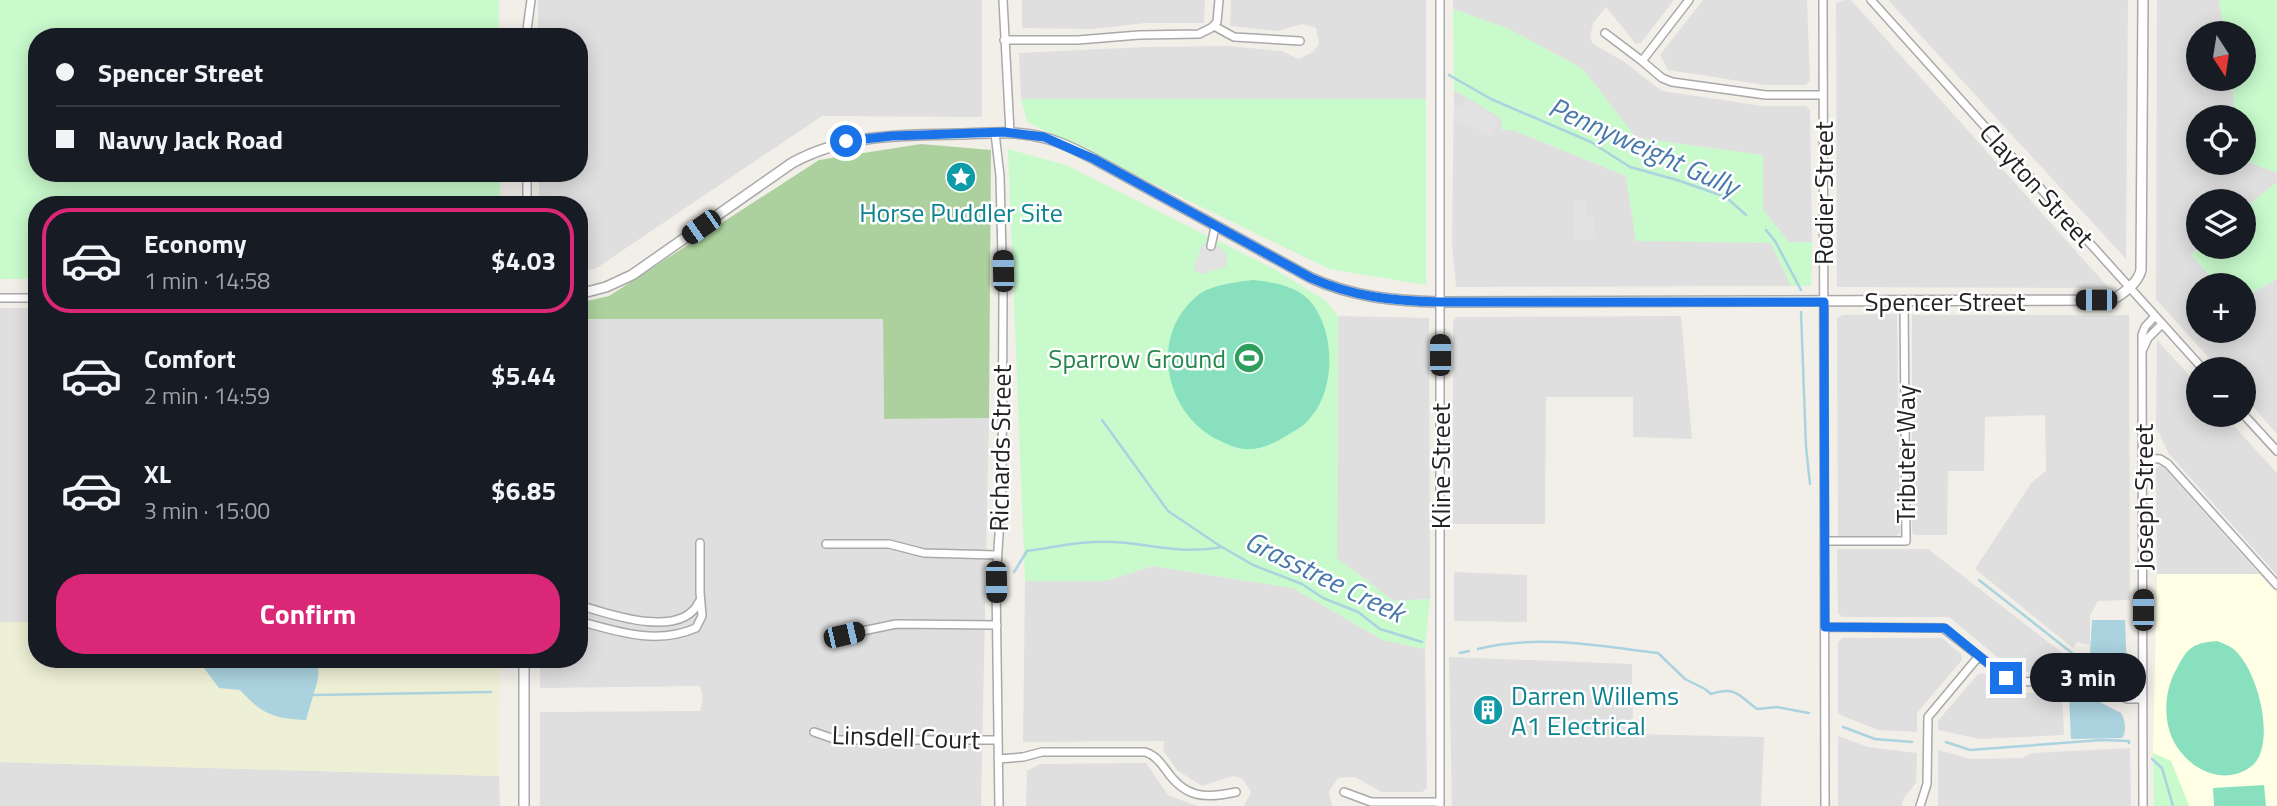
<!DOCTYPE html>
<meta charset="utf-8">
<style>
:root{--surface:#171b24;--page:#20242c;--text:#f1f3f6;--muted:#9ea1a6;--line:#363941;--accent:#db2777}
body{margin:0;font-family:"Titillium Web",sans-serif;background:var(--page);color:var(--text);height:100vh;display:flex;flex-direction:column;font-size:26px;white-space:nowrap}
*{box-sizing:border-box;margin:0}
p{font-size:23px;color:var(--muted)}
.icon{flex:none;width:38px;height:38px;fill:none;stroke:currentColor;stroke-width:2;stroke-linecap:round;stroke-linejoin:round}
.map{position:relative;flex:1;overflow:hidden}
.side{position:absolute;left:28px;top:196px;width:560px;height:472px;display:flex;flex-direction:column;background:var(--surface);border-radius:28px;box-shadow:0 4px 18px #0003}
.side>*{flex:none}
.top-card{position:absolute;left:28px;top:28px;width:560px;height:154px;border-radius:28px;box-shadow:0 4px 18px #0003;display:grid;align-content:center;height:154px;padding:0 28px;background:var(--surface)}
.needle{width:46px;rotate:168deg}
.buttons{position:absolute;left:2186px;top:21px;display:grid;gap:14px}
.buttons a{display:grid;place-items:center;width:70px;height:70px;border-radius:50%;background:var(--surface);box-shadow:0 4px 18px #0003;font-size:35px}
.end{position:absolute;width:32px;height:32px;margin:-16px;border:9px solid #1a73e8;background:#fff;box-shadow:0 0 0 4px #fff}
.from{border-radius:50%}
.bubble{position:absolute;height:49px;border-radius:24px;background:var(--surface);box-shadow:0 4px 18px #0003;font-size:23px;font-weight:700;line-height:49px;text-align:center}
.car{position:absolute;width:21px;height:42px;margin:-21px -10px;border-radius:9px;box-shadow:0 0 5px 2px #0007;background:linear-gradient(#222 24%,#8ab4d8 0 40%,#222 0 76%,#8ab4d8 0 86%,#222 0)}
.top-card b{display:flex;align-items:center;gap:24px;height:66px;font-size:26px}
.top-card b+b{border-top:2px solid var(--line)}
.top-card i{width:18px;height:18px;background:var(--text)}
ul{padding:12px 0 0;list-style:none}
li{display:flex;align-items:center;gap:21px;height:105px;margin:0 14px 10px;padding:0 14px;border:4px solid transparent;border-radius:28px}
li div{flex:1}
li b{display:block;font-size:26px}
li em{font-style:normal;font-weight:700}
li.on{border-color:var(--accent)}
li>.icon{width:63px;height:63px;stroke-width:1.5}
.primary-button{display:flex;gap:14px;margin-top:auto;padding:14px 28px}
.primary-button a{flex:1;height:80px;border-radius:28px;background:var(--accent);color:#fff;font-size:28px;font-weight:700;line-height:80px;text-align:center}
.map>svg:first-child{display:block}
</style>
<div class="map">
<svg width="2277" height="806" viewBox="0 0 2277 806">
<rect width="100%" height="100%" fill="#f2efe9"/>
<path fill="#e0dfdf" d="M538 0H982V117L822 116 595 269H579V205H539V173H579V37H538Z
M1022 0H1205L1204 23H1145L1093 29 1022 28Z
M1231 0H1426V99H1021L1019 53 1144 47 1226 46 1282 51 1298 59 1313 52 1319 43 1316 28 1303 24 1277 31 1230 26Z
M1453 0H1674L1641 43 1636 44 1606 7 1593 23 1590 38 1593 44 1623 61 1662 91 1763 106H1806L1810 110 1812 242H1789L1763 210V155L1636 138 1583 69 1509 29 1453 9Z
M1703 0H1807L1810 81 1806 85H1765L1668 70 1660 55Z
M1844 0H1851L2108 287 2107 288 1837 287 1836 3Z
M1888 0H2128L2126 259Z
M2157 0H2219L2225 33H2198V79H2232L2235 117H2198V163H2244V160L2277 173V182L2244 209V201H2198V247H2200L2191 255 2219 285H2198V331H2244V297L2277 279V434L2244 396V369H2219L2156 299Z
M1454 90 1501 118 1502 130H1513L1626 176 1636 240 1771 243 1791 286 1456 287 1452 243Z
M0 308H37V622H0Z
M1897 314 1900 533 1896 536 1838 537 1837 319 1842 315Z
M1912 315H2129L2130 600 2098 601 2090 615V645L2077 642 2073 648 1975 569 2032 482 2046 471 2045 415 1985 417 1984 471H1948L1947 535H1915L1912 533Z
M1338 316 1429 318 1430 599 1393 601 1337 558Z
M1681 316 1692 439 1633 437V397H1546L1545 524H1453V321L1457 317Z
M579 319H883L884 419 989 418 981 806H540V712L700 711 703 699 700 686 540 688V660H579Z
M2157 340 2198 385V415H2224L2277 473V575L2169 454 2156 427Z
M2162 465 2259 574H2157L2156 468Z
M1837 549H1928L2065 655 2054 671 2015 672 1949 617H1842L1838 613Z
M1152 566 1293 588 1383 640 1425 649 1427 788 1422 792H1381L1355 777 1338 778 1329 791 1332 806H1244L1251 792 1242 778 1233 776 1202 786 1177 770 1163 750 1164 741 1023 742 1025 581H1106Z
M1454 572 1527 575V622L1454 621Z
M1842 638H1942L1961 654 1962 660 1917 713V732L1878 730 1838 714V642Z
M1449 657 1632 664 1633 734 1764 737 1761 806H1452Z
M1984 673 2008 694 2062 691 2064 735 1980 739 1938 730V721L1978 674Z
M1838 736 1868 747 1917 753 1916 783 1904 798 1901 806H1838Z
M2130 748 2131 806H1938V750L1971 759 2022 758 2033 753Z
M0 762 499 776 500 806H0Z
M1146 763 1168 795 1197 806H1026L1027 771 1040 764Z"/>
<path fill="#ffffe5" d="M2157 574H2259L2277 594V806H2189L2171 761 2153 753Z"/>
<path fill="#eef0d5" d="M0 622H37V660H500L499 776 0 762Z"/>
<path fill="#add19e" d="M921 144 991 150 989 418 884 419 883 319H579V303L609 296 819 160Z"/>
<path fill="#c8facc" d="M0 0H499V37H37V173H500V205H37V279H0Z
M2219 0H2277V173L2244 160V117H2235L2232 79H2244V33H2225Z
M1453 9 1509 29 1583 69 1636 138 1763 155V210L1789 242H1812L1811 286H1791L1771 243 1636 241 1626 176 1513 130H1502L1501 118 1454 90Z
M1021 99H1426V285L1329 269 1027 122Z
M1008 149 1066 165 1276 270 1326 301 1338 316 1337 558 1393 601 1430 599 1425 649 1383 640 1293 588 1152 566 1106 581H1025Z
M2277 182V279L2244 297V285H2219L2191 255 2200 247H2244V209Z
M2153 753 2171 761 2189 806H2154Z"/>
<path fill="#88e0be" d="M1253 280C1273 282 1297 286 1311 302 1335 332 1336 387 1311 417 1304 426 1296 430 1286 436 1274 443 1261 450 1246 449 1236 449 1225 443 1216 439 1164 411 1149 336 1197 296 1209 285 1237 282 1253 280Z
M2217 641C2222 643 2228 645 2232 648 2257 666 2277 742 2253 765 2220 792 2175 762 2168 725 2164 706 2167 685 2177 668 2188 647 2193 643 2217 641Z
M2264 785 2266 806H2214L2213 788Z"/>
<path fill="#e2e2e2" d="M1466 99 1500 119 1490 137 1467 124 1454 123V105L1462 106Z
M1574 201H1586V215L1595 216V239L1574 240Z
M1203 244 1220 247 1227 255V266L1203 274 1195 271 1194 265Z"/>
<path fill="#aad3df" d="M2092 620H2125L2127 672 2090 654Z
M202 660H319L318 679 306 720C274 719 262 714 240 690L219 688 204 668Z
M2084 694 2121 713C2125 719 2127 732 2122 738L2071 739 2069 696Z"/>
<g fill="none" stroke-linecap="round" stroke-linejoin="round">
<path stroke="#aad3df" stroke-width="2.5" d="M1449 75 1491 99 1591 142 1630 167 1677 180 1726 197 1746 215
M1766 230 1775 241 1801 290
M1801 312 1806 447 1810 484
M1102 420 1168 511 1220 546
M1014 572 1027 551C1055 547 1086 540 1114 542 1152 544 1182 555 1222 547L1253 565 1302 584 1323 598 1358 612 1380 629 1422 642
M1979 580 2081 660 2122 682 2123 686
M1478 649C1536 634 1600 646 1658 653L1685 679 1705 689 1711 694C1736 686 1738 695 1757 709L1777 707 1809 713
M1460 653 1469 651
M314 695 491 692
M1843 727 1875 739 1912 742
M1946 742 1970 750 2102 740 2129 741V743
M2152 759 2162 768 2173 806"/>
<g stroke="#a9a9a9" stroke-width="10">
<path id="minor" d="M1003 0 1010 132
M1440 0V806
M1689 0 1642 61 1662 78 1672 82 1766 95H1823
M1823 0 1825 806
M1871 0 2203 369
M1214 26 1234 37 1300 41
M1605 33 1642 61
M526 37 531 0
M1004 40H1078L1139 35 1199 34 1211 28 1217 22 1219 0
M995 133 1000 176 1003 294 1002 487 996 582 999 806
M527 173V205
M1211 246 1215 227
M0 298H37
M2143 349 2148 338 2162 324
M2244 415 2277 451
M2143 458 2160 459 2168 464 2277 585
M1825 541H1906L1904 301
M826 544H889L924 553 997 555
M579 605C608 614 681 640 699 602
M579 621C619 632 656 645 696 628L702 616 700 592V543
M1825 627 1943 628 2012 682 2086 680 2127 699H2143
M829 638 896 624 997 625
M814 732 837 740H998
M998 759 1023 757 1042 752H1145C1155 755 1160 762 1166 770 1185 798 1205 799 1236 792
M1344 792 1371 802H1440
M1920 806 1927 784 1928 717 1979 656
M2143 806 2142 335 2145 327 2155 316"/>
</g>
<g stroke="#a9a9a9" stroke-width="12">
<path id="tertiary" d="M579 294 606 287 632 275 792 163C844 134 901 135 959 134 988 133 1016 130 1045 138 1062 142 1078 151 1094 159L1311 278C1353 297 1394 301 1440 302L2112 300C2124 293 2138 283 2141 270L2143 0
M524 660V806"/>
</g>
<use href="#minor" stroke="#fff" stroke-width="7"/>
<use href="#tertiary" stroke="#fff" stroke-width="9"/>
</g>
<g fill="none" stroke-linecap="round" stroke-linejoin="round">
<path stroke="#1a73e8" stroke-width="9" d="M846 141 892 136 1004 132 1044 137 1094 159 1311 278C1353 297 1394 301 1440 302H1824L1825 627 1945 628 2006 678"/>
</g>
<defs>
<g id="sight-disc" transform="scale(1.575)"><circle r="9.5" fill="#0f9aa8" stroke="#fff"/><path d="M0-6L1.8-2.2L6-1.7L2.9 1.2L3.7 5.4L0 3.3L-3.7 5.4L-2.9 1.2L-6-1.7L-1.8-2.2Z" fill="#fff"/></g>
<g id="stadium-disc" transform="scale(1.575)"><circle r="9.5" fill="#2e9e5b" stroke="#fff"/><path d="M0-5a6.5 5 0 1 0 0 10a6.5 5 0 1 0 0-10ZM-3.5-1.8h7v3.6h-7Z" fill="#fff"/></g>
<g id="building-disc" transform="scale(1.575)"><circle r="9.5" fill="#0f9aa8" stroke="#fff"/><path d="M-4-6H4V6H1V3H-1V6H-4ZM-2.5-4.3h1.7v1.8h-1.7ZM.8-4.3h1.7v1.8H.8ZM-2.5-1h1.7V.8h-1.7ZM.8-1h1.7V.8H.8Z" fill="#fff"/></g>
</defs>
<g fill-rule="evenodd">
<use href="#sight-disc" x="961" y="177"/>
<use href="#stadium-disc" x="1249" y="358"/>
<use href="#building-disc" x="1488" y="710"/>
</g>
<g text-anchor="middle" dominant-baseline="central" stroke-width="5" stroke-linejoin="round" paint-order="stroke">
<g font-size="26" fill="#222" stroke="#fff">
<text transform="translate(2037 185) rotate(48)">Clayton Street</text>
<text transform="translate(1823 193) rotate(-90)">Rodier Street</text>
<text x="1945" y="301">Spencer Street</text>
<text transform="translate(1000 448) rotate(-89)">Richards Street</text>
<text transform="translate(1905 454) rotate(-90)">Tributer Way</text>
<text transform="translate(1440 466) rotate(-90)">Kline Street</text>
<text transform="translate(2143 497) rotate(-90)">Joseph Street</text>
<text transform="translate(906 737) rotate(2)">Linsdell Court</text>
</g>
<g font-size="26" fill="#0d838f" stroke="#fff">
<text x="961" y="212">Horse Puddler Site</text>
<text x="1511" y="695" text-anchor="start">Darren Willems<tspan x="1511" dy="30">A1 Electrical</tspan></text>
</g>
<g font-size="26" fill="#27864d" stroke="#fff" text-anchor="end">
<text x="1226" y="358">Sparrow Ground</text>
</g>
<g font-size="28" font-style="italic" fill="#4a7aab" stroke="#fff">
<text transform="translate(1644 146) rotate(24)">Pennyweight Gully</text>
<text transform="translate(1325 576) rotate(26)">Grasstree Creek</text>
</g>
</g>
</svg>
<div class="buttons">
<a><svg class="needle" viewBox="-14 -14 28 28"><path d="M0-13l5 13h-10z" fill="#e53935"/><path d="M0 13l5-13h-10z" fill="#9ea1a6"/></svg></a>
<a><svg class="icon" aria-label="locate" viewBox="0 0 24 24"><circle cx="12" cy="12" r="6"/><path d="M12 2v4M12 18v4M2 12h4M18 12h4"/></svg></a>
<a><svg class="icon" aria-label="layers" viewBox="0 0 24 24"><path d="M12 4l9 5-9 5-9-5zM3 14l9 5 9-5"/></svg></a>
<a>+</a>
<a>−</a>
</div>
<i class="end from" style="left:846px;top:141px"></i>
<i class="end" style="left:2006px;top:678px"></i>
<div class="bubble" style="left:2030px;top:653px;width:116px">3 min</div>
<i class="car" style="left:701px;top:227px;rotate:235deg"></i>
<i class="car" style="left:1003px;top:271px;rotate:359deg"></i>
<i class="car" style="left:2096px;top:300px;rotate:270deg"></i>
<i class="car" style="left:1440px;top:355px;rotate:0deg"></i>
<i class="car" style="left:996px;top:582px;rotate:179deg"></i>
<i class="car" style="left:2143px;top:610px;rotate:0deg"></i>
<i class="car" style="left:844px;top:635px;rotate:77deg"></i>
<div class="top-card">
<b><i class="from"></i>Spencer Street</b>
<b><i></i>Navvy Jack Road</b>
</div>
<section class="side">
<ul>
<li class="on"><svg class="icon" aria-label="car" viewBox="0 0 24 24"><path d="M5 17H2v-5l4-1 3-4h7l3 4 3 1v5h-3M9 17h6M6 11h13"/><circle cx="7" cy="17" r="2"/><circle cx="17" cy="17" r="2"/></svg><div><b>Economy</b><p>1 min · 14:58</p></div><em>$4.03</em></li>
<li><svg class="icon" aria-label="car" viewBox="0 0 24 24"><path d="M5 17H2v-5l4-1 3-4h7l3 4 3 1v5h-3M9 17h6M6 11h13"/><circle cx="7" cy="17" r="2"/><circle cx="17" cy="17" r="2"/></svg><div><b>Comfort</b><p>2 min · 14:59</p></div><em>$5.44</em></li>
<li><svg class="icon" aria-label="car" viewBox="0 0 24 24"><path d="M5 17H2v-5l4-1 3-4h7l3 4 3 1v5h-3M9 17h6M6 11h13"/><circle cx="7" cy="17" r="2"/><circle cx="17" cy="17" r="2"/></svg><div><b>XL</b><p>3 min · 15:00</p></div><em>$6.85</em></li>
</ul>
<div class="primary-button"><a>Confirm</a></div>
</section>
</div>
